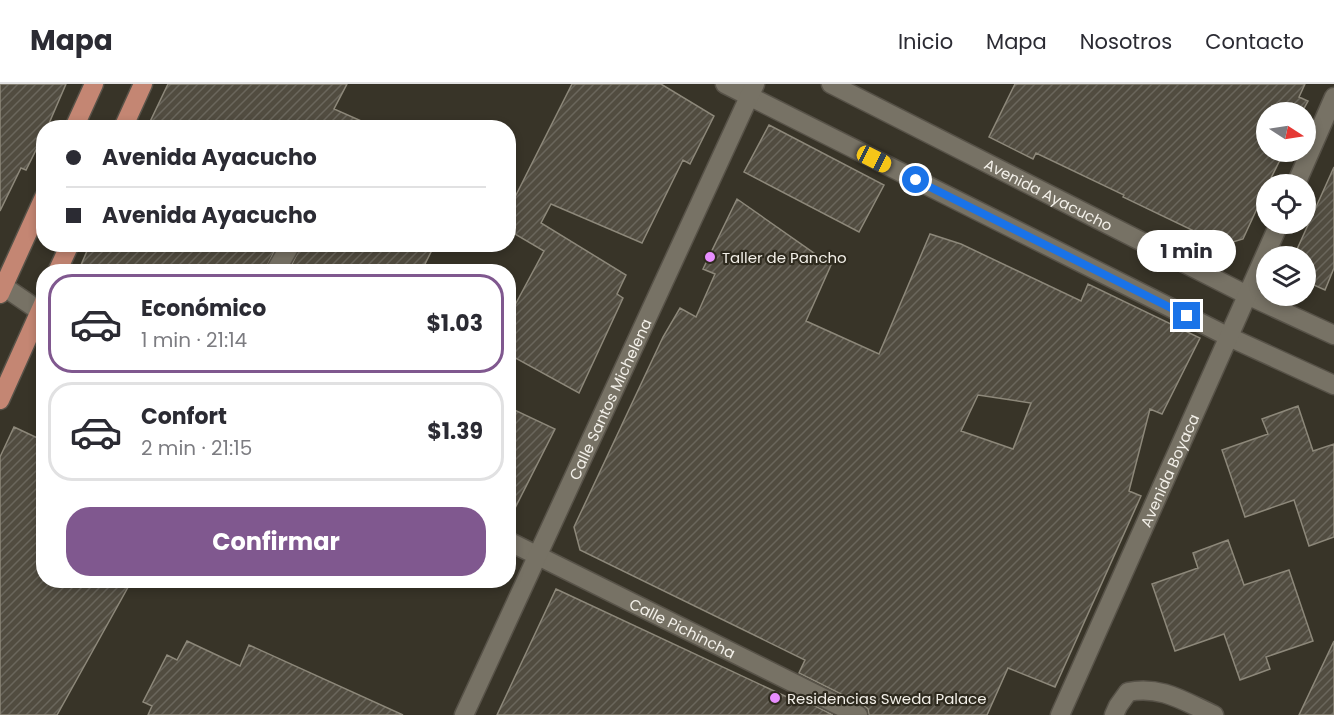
<!DOCTYPE html>
<html lang="es">
<meta charset="utf-8">
<style>
:root{--surface:#fff;--page:#f7f7f7;--text:#2b2b33;--muted:#7c7c81;--line:#e1e1e2;--accent:#80588f}
body{margin:0;font-family:Poppins,sans-serif;background:var(--page);color:var(--text);height:100vh;display:flex;flex-direction:column;font-size:22px;white-space:nowrap}
*{box-sizing:border-box;margin:0}
p{font-size:20px;color:var(--muted)}
.icon{flex:none;width:33px;height:33px;fill:none;stroke:currentColor;stroke-width:2;stroke-linecap:round;stroke-linejoin:round}
.map{position:relative;flex:1;overflow:hidden}
.sheet{position:absolute;left:36px;top:180px;width:480px;height:324px;display:flex;flex-direction:column;background:var(--surface);border-radius:24px;box-shadow:0 3px 9px #0003}
.sheet>*{flex:none}
.top-card{position:absolute;left:36px;top:36px;width:480px;height:132px;border-radius:24px;box-shadow:0 3px 9px #0003;display:grid;align-content:center;height:132px;padding:0 30px;background:var(--surface)}
.needle{width:39px;rotate:102deg}
.buttons{position:absolute;left:1256px;top:18px;display:grid;gap:12px}
.buttons a{display:grid;place-items:center;width:60px;height:60px;border-radius:50%;background:var(--surface);box-shadow:0 3px 9px #0003;font-size:30px}
.end{position:absolute;width:27px;height:27px;margin:-14px;border:8px solid #1a73e8;background:#fff;box-shadow:0 0 0 3px #fff}
.from{border-radius:50%}
.bubble{position:absolute;height:42px;border-radius:21px;background:var(--surface);box-shadow:0 3px 9px #0003;font-size:20px;font-weight:700;line-height:42px;text-align:center}
.car{position:absolute;width:18px;height:36px;margin:-18px -9px;border-radius:8px;box-shadow:0 0 4px 2px #0007;background:linear-gradient(#f5c518 24%,#345 0 40%,#f5c518 0 76%,#345 0 86%,#f5c518 0)}
.top-card b{display:flex;align-items:center;gap:21px;height:57px;font-size:22px}
.top-card b+b{border-top:2px solid var(--line)}
.top-card i{width:15px;height:15px;background:var(--text)}
ul{padding:10px 0 0;list-style:none}
li{display:flex;align-items:center;gap:18px;height:99px;margin:0 12px 9px;padding:0 18px;border:3px solid var(--line);border-radius:24px}
li div{flex:1}
li b{display:block;font-size:22px}
li em{font-style:normal;font-weight:700}
li.selected{border-color:var(--accent)}
li>.icon{width:54px;height:54px;stroke-width:1.5}
.action{display:flex;gap:12px;margin-top:auto;padding:12px 30px}
.action a{flex:1;height:69px;border-radius:24px;background:var(--accent);color:#fff;font-size:24px;font-weight:700;line-height:69px;text-align:center}
header{display:flex;align-items:center;gap:36px;box-sizing:border-box;height:84px;padding:0 30px;background:var(--surface);border-bottom:2px solid var(--line)}
header strong{font-size:28px}
nav{display:flex;gap:33px;margin-inline-start:auto;font-size:21px}
.map>svg:first-child{display:block}
</style>
<header>
<strong>Mapa</strong>
<nav><a>Inicio</a><a>Mapa</a><a>Nosotros</a><a>Contacto</a></nav>
</header>
<div class="map">
<svg width="1334" height="631" viewBox="0 0 1334 631">
<defs>
<pattern id="building-hatch" width="6" height="6" patternUnits="userSpaceOnUse" patternTransform="scale(1.5)"><rect width="6" height="6" fill="#514c40"/><path d="M-1 1l2-2M0 6l6-6M5 7l2-2" fill="none" stroke="#6a665c"/></pattern>
</defs>
<rect width="100%" height="100%" fill="#383428"/>
<path fill="url(#building-hatch)" stroke="#8d887a" stroke-width="1.5" fill-rule="evenodd" d="M0 0H66L47 44H44V50L26 86 21 84 0 127Z
M168 0H347L334 25 377 44H147Z
M572 0H661L714 32 690 80 683 76 642 159 551 120 541 139 626 191 617 210 623 214 579 309 508 270V234L544 167 508 146V127Z
M1015 0H1305L1299 13 1308 17 1302 28H1266V68H1284L1268 100H1266V105L1243 155 1223 161 1123 113 1124 111 1036 69 1033 75 989 53Z
M769 41 884 101 859 148 744 88Z
M1334 83V184L1325 206 1305 197V172H1294Z
M737 115 831 181 806 237 879 270 930 150 961 160 1081 217 1088 200 1200 254 1162 330 1150 325 1129 407 1141 412 1055 603 1008 584 987 631H869L868 625 863 621 799 589 805 576 580 466 574 443 663 253 680 224 696 233 715 190 703 185ZM978 311 1031 319 1013 365 961 347Z
M90 160H278L264 188H78Z
M302 160H435L421 188H288Z
M1298 322 1313 367 1334 360V453L1309 462 1294 416 1245 433 1222 366 1268 350 1262 335Z
M508 323 555 345 508 438Z
M14 343 44 357V496H132L57 631H0V373Z
M1228 456 1244 501 1289 486 1313 557 1266 573 1270 585 1240 596 1224 550 1175 567 1152 500 1198 484 1193 469Z
M556 505 787 613 789 609 833 631H497Z
M187 557 240 582 249 561 403 631H148L152 622 143 618 167 571 177 576Z
M1334 557V631H1299Z"/>
<g fill="none" stroke-linecap="round" stroke-linejoin="round">
<g stroke="#575248" stroke-width="21">
<g id="minor">
<path d="M725 0 1229 253 1334 301"/>
<path id="s1" d="M831 0 1247 211 1334 251"/>
<path d="M1296 100 1334 13"/>
<path d="M275 188 291 160"/>
<path d="M0 200 44 230"/>
<path id="s2" d="M508 457 858 631"/>
<path id="s3" d="M464 631 755 0"/>
<path id="s4" d="M1060 631 1279 140"/>
<path d="M1114 631 1118 622 1128 608C1161 601 1185 618 1214 631"/>
</g>
</g>
<g stroke="#575248" stroke-width="21">
<path id="major" d="M74 44 94 0
M123 44 143 0
M57 188 70 160
M0 210 44 113
M0 316 44 218"/>
</g>
<use href="#minor" stroke="#777265" stroke-width="18"/>
<use href="#major" stroke="#c48673" stroke-width="18"/>
</g>
<g fill="none" stroke-linecap="round" stroke-linejoin="round">
<path stroke="#1a73e8" stroke-width="8" d="M916 96 1187 232"/>
</g>
<g fill="#e88eff" stroke="#2e2a1e" stroke-width="2">
<circle cx="710" cy="173" r="6"/>
<circle cx="775" cy="614" r="6"/>
</g>
<g text-anchor="middle" dominant-baseline="central" stroke-width="4.5" stroke-linejoin="round" paint-order="stroke">
<g font-size="15" fill="#f3f0e9" stroke="#2e2a1e">
<text stroke="none"><textPath href="#s1" startOffset="244">Avenida Ayacucho</textPath></text>
<text stroke="none"><textPath href="#s3" startOffset="348">Calle Santos Michelena</textPath></text>
<text stroke="none"><textPath href="#s4" startOffset="268">Avenida Boyaca</textPath></text>
<text stroke="none"><textPath href="#s2" startOffset="195">Calle Pichincha</textPath></text>
</g>
<g font-size="15" fill="#f3f0e9" stroke="#2e2a1e" text-anchor="start">
<text x="722" y="173">Taller de Pancho</text>
<text x="787" y="614">Residencias Sweda Palace</text>
</g>
</g>
</svg>
<div class="buttons">
<a><svg class="needle" viewBox="-14 -14 28 28"><path d="M0-13l5 13h-10z" fill="#e53935"/><path d="M0 13l5-13h-10z" fill="#7c7c81"/></svg></a>
<a><svg class="icon" aria-label="locate" viewBox="0 0 24 24"><circle cx="12" cy="12" r="6"/><path d="M12 2v4M12 18v4M2 12h4M18 12h4"/></svg></a>
<a><svg class="icon" aria-label="layers" viewBox="0 0 24 24"><path d="M12 4l9 5-9 5-9-5zM3 14l9 5 9-5"/></svg></a>
</div>
<i class="end from" style="left:916px;top:96px"></i>
<i class="end" style="left:1187px;top:232px"></i>
<div class="bubble" style="left:1137px;top:146px;width:99px">1 min</div>
<i class="car" style="left:874px;top:75px;rotate:117deg"></i>
<div class="top-card">
<b><i class="from"></i>Avenida Ayacucho</b>
<b><i></i>Avenida Ayacucho</b>
</div>
<section class="sheet">
<ul>
<li class="selected"><svg class="icon" aria-label="car" viewBox="0 0 24 24"><path d="M5 17H2v-5l4-1 3-4h7l3 4 3 1v5h-3M9 17h6M6 11h13"/><circle cx="7" cy="17" r="2"/><circle cx="17" cy="17" r="2"/></svg><div><b>Económico</b><p>1 min · 21:14</p></div><em>$1.03</em></li>
<li><svg class="icon" aria-label="car" viewBox="0 0 24 24"><path d="M5 17H2v-5l4-1 3-4h7l3 4 3 1v5h-3M9 17h6M6 11h13"/><circle cx="7" cy="17" r="2"/><circle cx="17" cy="17" r="2"/></svg><div><b>Confort</b><p>2 min · 21:15</p></div><em>$1.39</em></li>
</ul>
<div class="action"><a>Confirmar</a></div>
</section>
</div>
